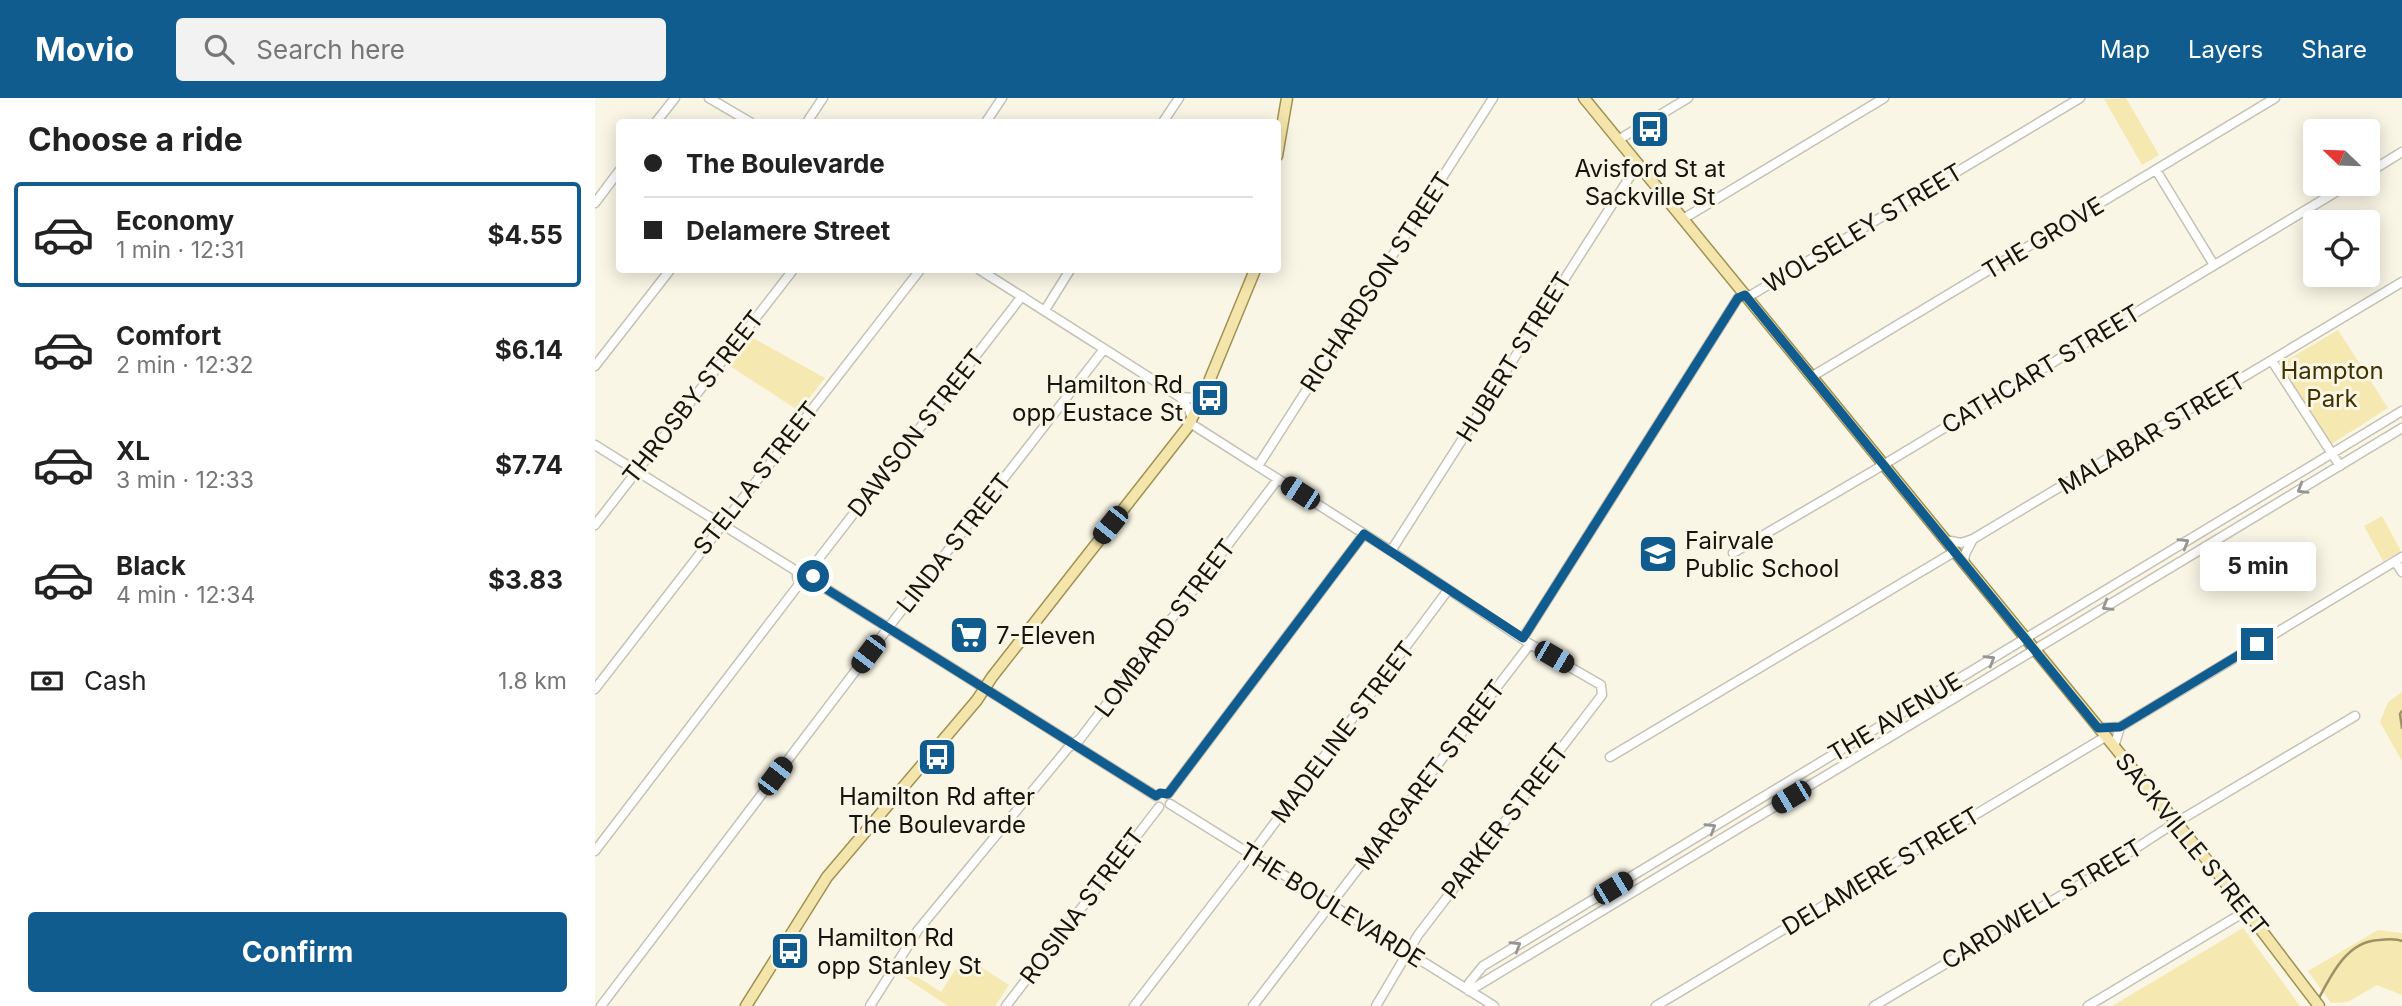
<!DOCTYPE html>
<meta charset="utf-8">
<style>
:root{--surface:#fff;--page:#f2f2f2;--text:#222;--muted:#767676;--line:#e0e0e0;--accent:#115c8f}
body{margin:0;font-family:Inter,sans-serif;background:var(--page);color:var(--text);height:100vh;display:flex;flex-direction:column;font-size:26px;white-space:nowrap}
*{box-sizing:border-box;margin:0}
p{font-size:23px;color:var(--muted)}
.icon{flex:none;width:38px;height:38px;fill:none;stroke:currentColor;stroke-width:2;stroke-linecap:round;stroke-linejoin:round}
.map{position:relative;flex:1;overflow:hidden}
.side{display:flex;flex-direction:column;background:var(--surface);width:595px}
.side>*{flex:none}
.top-card{position:absolute;left:21px;top:21px;width:665px;height:154px;border-radius:7px;box-shadow:0 4px 18px #0003;display:grid;align-content:center;height:154px;padding:0 28px;background:var(--surface)}
.needle{width:46px;rotate:293deg}
.buttons{position:absolute;left:1708px;top:21px;display:grid;gap:14px}
.buttons a{display:grid;place-items:center;width:77px;height:77px;border-radius:7px;background:var(--surface);box-shadow:0 4px 18px #0003;font-size:35px}
.end{position:absolute;width:32px;height:32px;margin:-16px;border:9px solid #115c8f;background:#fff;box-shadow:0 0 0 4px #fff}
.from{border-radius:50%}
.bubble{position:absolute;height:49px;border-radius:7px;background:var(--surface);box-shadow:0 4px 18px #0003;font-size:23px;font-weight:700;line-height:49px;text-align:center}
.car{position:absolute;width:21px;height:42px;margin:-21px -10px;border-radius:9px;box-shadow:0 0 5px 2px #0007;background:linear-gradient(#222 24%,#8ab4d8 0 40%,#222 0 76%,#8ab4d8 0 86%,#222 0)}
.top-card b{display:flex;align-items:center;gap:24px;height:66px;font-size:26px}
.top-card b+b{border-top:2px solid var(--line)}
.top-card i{width:18px;height:18px;background:var(--text)}
ul{padding:0;list-style:none}
li{display:flex;align-items:center;gap:21px;height:105px;margin:0 14px 10px;padding:0 14px;border:4px solid transparent;border-radius:7px}
li div{flex:1}
li b{display:block;font-size:26px}
li em{font-style:normal;font-weight:700}
li.on{border-color:var(--accent)}
li>.icon{width:63px;height:63px;stroke-width:1.5}
h2{padding:0 28px;font-size:32px;line-height:84px}
.pay{display:flex;align-items:center;gap:18px;height:77px;padding:0 28px;font-size:26px}
.pay p{margin-inline-start:auto}
.action{display:flex;gap:14px;margin-top:auto;padding:14px 28px}
.action a{flex:1;height:80px;border-radius:7px;background:var(--accent);color:#fff;font-size:28px;font-weight:700;line-height:80px;text-align:center}
header{display:flex;align-items:center;gap:42px;box-sizing:border-box;height:98px;padding:0 35px;background:var(--accent);color:#fff}
header strong{font-size:33px}
nav{display:flex;gap:38px;margin-inline-start:auto;font-size:24px}
.search{width:490px;height:63px;background:var(--page);display:flex;align-items:center;gap:18px;box-sizing:border-box;padding:0 24px;border-radius:7px;color:var(--muted);font-size:26px}
main{display:flex;flex:1;min-height:0}
.map>svg:first-child{display:block}
</style>
<header>
<strong>Movio</strong>
<div class="search"><svg class="icon" aria-label="search" viewBox="0 0 24 24"><circle cx="10" cy="10" r="6"/><path d="M15 15l6 6"/></svg>Search here</div>
<nav><a>Map</a><a>Layers</a><a>Share</a></nav>
</header>
<main>
<section class="side">
<h2>Choose a ride</h2>
<ul>
<li class="on"><svg class="icon" aria-label="car" viewBox="0 0 24 24"><path d="M5 17H2v-5l4-1 3-4h7l3 4 3 1v5h-3M9 17h6M6 11h13"/><circle cx="7" cy="17" r="2"/><circle cx="17" cy="17" r="2"/></svg><div><b>Economy</b><p>1 min · 12:31</p></div><em>$4.55</em></li>
<li><svg class="icon" aria-label="car" viewBox="0 0 24 24"><path d="M5 17H2v-5l4-1 3-4h7l3 4 3 1v5h-3M9 17h6M6 11h13"/><circle cx="7" cy="17" r="2"/><circle cx="17" cy="17" r="2"/></svg><div><b>Comfort</b><p>2 min · 12:32</p></div><em>$6.14</em></li>
<li><svg class="icon" aria-label="car" viewBox="0 0 24 24"><path d="M5 17H2v-5l4-1 3-4h7l3 4 3 1v5h-3M9 17h6M6 11h13"/><circle cx="7" cy="17" r="2"/><circle cx="17" cy="17" r="2"/></svg><div><b>XL</b><p>3 min · 12:33</p></div><em>$7.74</em></li>
<li><svg class="icon" aria-label="car" viewBox="0 0 24 24"><path d="M5 17H2v-5l4-1 3-4h7l3 4 3 1v5h-3M9 17h6M6 11h13"/><circle cx="7" cy="17" r="2"/><circle cx="17" cy="17" r="2"/></svg><div><b>Black</b><p>4 min · 12:34</p></div><em>$3.83</em></li>
</ul>
<div class="pay"><svg class="icon" aria-label="cash" viewBox="0 0 24 24"><path d="M3 7h18v10H3z"/><circle cx="12" cy="12" r="2"/></svg>Cash<p>1.8 km</p></div>
<div class="action"><a>Confirm</a></div>
</section>
<div class="map">
<svg width="1807" height="908" viewBox="0 0 1807 908">
<rect width="100%" height="100%" fill="#faf6e6"/>
<path fill="#f6e8b1" d="M1531 0 1564 57 1547 67 1509 1Z
M1743 232 1793 310 1735 347 1688 273 1689 264Z
M158 240 230 280 204 313 135 268Z
M1787 418 1806 453 1788 463 1769 428Z
M1807 594V663L1785 624 1793 604Z
M1648 830 1705 908H1517Z
M1783 832 1807 835V897L1782 887 1753 904 1736 905 1713 873Z
M369 858 414 887 400 908H353L306 877 310 871 346 894Z"/>
<g fill="none" stroke-linecap="round" stroke-linejoin="round">
<path stroke="#9e9264" stroke-width="2.5" d="M1807 613 1805 616 1807 630
M1723 902C1736 877 1752 843 1784 842 1792 841 1800 840 1807 843"/>
<g stroke="#c5c1b3" stroke-width="11">
<path id="minor" d="M114 0 155 24
M61 24 80 0
M212 24 228 0
M391 24 407 0
M568 24 584 0
M1023 42 1093 0
M1561 72 1619 167
M1773 75 1807 54
M0 105 24 73
M1088 121 1289 0
M385 172 585 299 599 300 608 298
M450 212 475 172
M1677 263 1745 368
M0 268 75 172
M1216 279 1680 0
M585 299 594 311 597 322
M595 325 796 453 935 546 1006 587 1007 597 823 837 781 908
M0 347 203 474
M663 368 898 0
M0 427 198 172
M1350 442 1366 445 1378 441 1807 184
M796 453 1043 66
M1138 455 1278 373 1754 86
M1800 463 1807 474
M1369 466 1370 456 1378 441
M202 478a8 8 0 1 1 16 0a8 8 0 1 1-16 0Z
M215 472 427 198
M217 482 561 698
M928 540 1143 200 1158 196 1485 0
M0 591 325 172
M1503 630 1525 629 1807 459
M1519 649 1525 629
M1015 659 1359 454
M573 696 769 436
M575 706 899 908
M0 753 205 485
M874 893V885L888 868 1807 313
M874 893 1807 330
M6 908 293 530 509 251
M275 908 323 832 473 650 485 641 683 381
M411 908 564 709
M539 908 661 750 853 492
M658 908 935 546
M1061 908 1510 639
M1279 908 1484 787 1572 730 1760 618
M1493 908 1651 813"/>
</g>
<g stroke="#a19151" stroke-width="13">
<path id="major" d="M989 0 1625 778 1724 908
M682 58 692 0
M151 908 232 779 382 602 397 579 592 330 608 298 660 172"/>
</g>
<use href="#minor" stroke="#fff" stroke-width="8"/>
<use href="#major" stroke="#f4e5ac" stroke-width="10"/>
</g>
<defs><path id="oneway-chevron" d="M-2-3.5L2.5 0L-2 3.5" fill="none" stroke-width="1.6" stroke-linecap="round" stroke-linejoin="round" transform="scale(1.75)"/></defs>
<g stroke="#969593">
<use href="#oneway-chevron" transform="translate(1707 391) rotate(149)"/>
<use href="#oneway-chevron" transform="translate(1589 445) rotate(-31)"/>
<use href="#oneway-chevron" transform="translate(1512 508) rotate(149)"/>
<use href="#oneway-chevron" transform="translate(1395 562) rotate(-31)"/>
<use href="#oneway-chevron" transform="translate(1116 730) rotate(-31)"/>
<use href="#oneway-chevron" transform="translate(921 848) rotate(-31)"/>
</g>
<g fill="none" stroke-linecap="round" stroke-linejoin="round">
<path stroke="#115c8f" stroke-width="9" d="M218 478 217 482 561 698 565 695 573 696 769 436 928 540 1143 200 1150 197 1503 630 1525 629 1662 546"/>
</g>
<defs>
<g id="bus-square" transform="scale(2.0125)"><rect x="-9" y="-9" width="18" height="18" rx="4" fill="#115c8f" stroke="#faf6e6"/><path d="M-5-6H5V4H4V6H2V4H-2V6H-4V4H-5ZM-3.5-4V0h7V-4ZM-3.5 1.2v1.5H-2V1.2ZM2 1.2v1.5H3.5V1.2Z" fill="#fff"/></g>
<g id="school-square" transform="scale(2.0125)"><rect x="-9" y="-9" width="18" height="18" rx="4" fill="#115c8f" stroke="#faf6e6"/><path d="M0-5L7-2L0 1L-7-2ZM-4 1L0 2.5L4 1V4Q0 6-4 4Z" fill="#fff"/></g>
<g id="supermarket-square" transform="scale(2.0125)"><rect x="-9" y="-9" width="18" height="18" rx="4" fill="#115c8f" stroke="#faf6e6"/><path d="M-6-5.5h2.5l.6 2H6L4.5 2H-2.5L-4.4-4H-6ZM-1.5 3.2a1.3 1.3 0 1 0 .1 0ZM3 3.2a1.3 1.3 0 1 0 .1 0Z" fill="#fff"/></g>
</defs>
<g fill-rule="evenodd">
<use href="#bus-square" x="1055" y="31"/>
<use href="#bus-square" x="615" y="300"/>
<use href="#school-square" x="1063" y="456"/>
<use href="#supermarket-square" x="374" y="537"/>
<use href="#bus-square" x="342" y="659"/>
<use href="#bus-square" x="195" y="853"/>
</g>
<g text-anchor="middle" dominant-baseline="central" stroke-width="6" stroke-linejoin="round" paint-order="stroke">
<g font-size="24" fill="#15140e" stroke="#faf6e6" text-anchor="start">
<text x="1055" y="70" text-anchor="middle">Avisford St at<tspan x="1055" dy="28">Sackville St</tspan></text>
<text x="588" y="286" text-anchor="end">Hamilton Rd<tspan x="588" dy="28">opp Eustace St</tspan></text>
<text x="1090" y="442">Fairvale<tspan x="1090" dy="28">Public School</tspan></text>
<text x="401" y="537">7-Eleven</text>
<text x="342" y="698" text-anchor="middle">Hamilton Rd after<tspan x="342" dy="28">The Boulevarde</tspan></text>
<text x="222" y="839">Hamilton Rd<tspan x="222" dy="28">opp Stanley St</tspan></text>
</g>
<g font-size="24" fill="#15140e" stroke="#faf6e6">
<text transform="translate(1268 130) rotate(-31)">WOLSELEY STREET</text>
<text transform="translate(1448 140) rotate(-31)">THE GROVE</text>
<text transform="translate(781 184) rotate(-57)">RICHARDSON STREET</text>
<text transform="translate(919 259) rotate(-58)">HUBERT STREET</text>
<text transform="translate(1446 271) rotate(-31)">CATHCART STREET</text>
<text transform="translate(98 299) rotate(-52)">THROSBY STREET</text>
<text transform="translate(321 335) rotate(-52)">DAWSON STREET</text>
<text transform="translate(1557 335) rotate(-31)">MALABAR STREET</text>
<text transform="translate(161 380) rotate(-52)">STELLA STREET</text>
<text transform="translate(359 445) rotate(-52)">LINDA STREET</text>
<text transform="translate(570 530) rotate(-53)">LOMBARD STREET</text>
<text transform="translate(1300 619) rotate(-31)">THE AVENUE</text>
<text transform="translate(748 634) rotate(-53)">MADELINE STREET</text>
<text transform="translate(835 677) rotate(-53)">MARGARET STREET</text>
<text transform="translate(910 723) rotate(-52)">PARKER STREET</text>
<text transform="translate(1597 746) rotate(51)">SACKVILLE STREET</text>
<text transform="translate(1286 773) rotate(-31)">DELAMERE STREET</text>
<text transform="translate(1447 806) rotate(-31)">CARDWELL STREET</text>
<text transform="translate(737 807) rotate(32)">THE BOULEVARDE</text>
<text transform="translate(487 808) rotate(-53)">ROSINA STREET</text>
</g>
<g font-size="24" fill="#3f3300" stroke="#faf6e6">
<text x="1737" y="272">Hampton<tspan x="1737" dy="28">Park</tspan></text>
</g>
</g>
</svg>
<div class="buttons">
<a><svg class="needle" viewBox="-14 -14 28 28"><path d="M0-13l5 13h-10z" fill="#e53935"/><path d="M0 13l5-13h-10z" fill="#767676"/></svg></a>
<a><svg class="icon" aria-label="locate" viewBox="0 0 24 24"><circle cx="12" cy="12" r="6"/><path d="M12 2v4M12 18v4M2 12h4M18 12h4"/></svg></a>
</div>
<i class="end from" style="left:218px;top:478px"></i>
<i class="end" style="left:1662px;top:546px"></i>
<div class="bubble" style="left:1605px;top:444px;width:116px">5 min</div>
<i class="car" style="left:705px;top:395px;rotate:303deg"></i>
<i class="car" style="left:515px;top:427px;rotate:219deg"></i>
<i class="car" style="left:273px;top:556px;rotate:217deg"></i>
<i class="car" style="left:959px;top:559px;rotate:120deg"></i>
<i class="car" style="left:180px;top:678px;rotate:37deg"></i>
<i class="car" style="left:1196px;top:699px;rotate:239deg"></i>
<i class="car" style="left:1018px;top:790px;rotate:59deg"></i>
<div class="top-card">
<b><i class="from"></i>The Boulevarde</b>
<b><i></i>Delamere Street</b>
</div>
</div>
</main>
